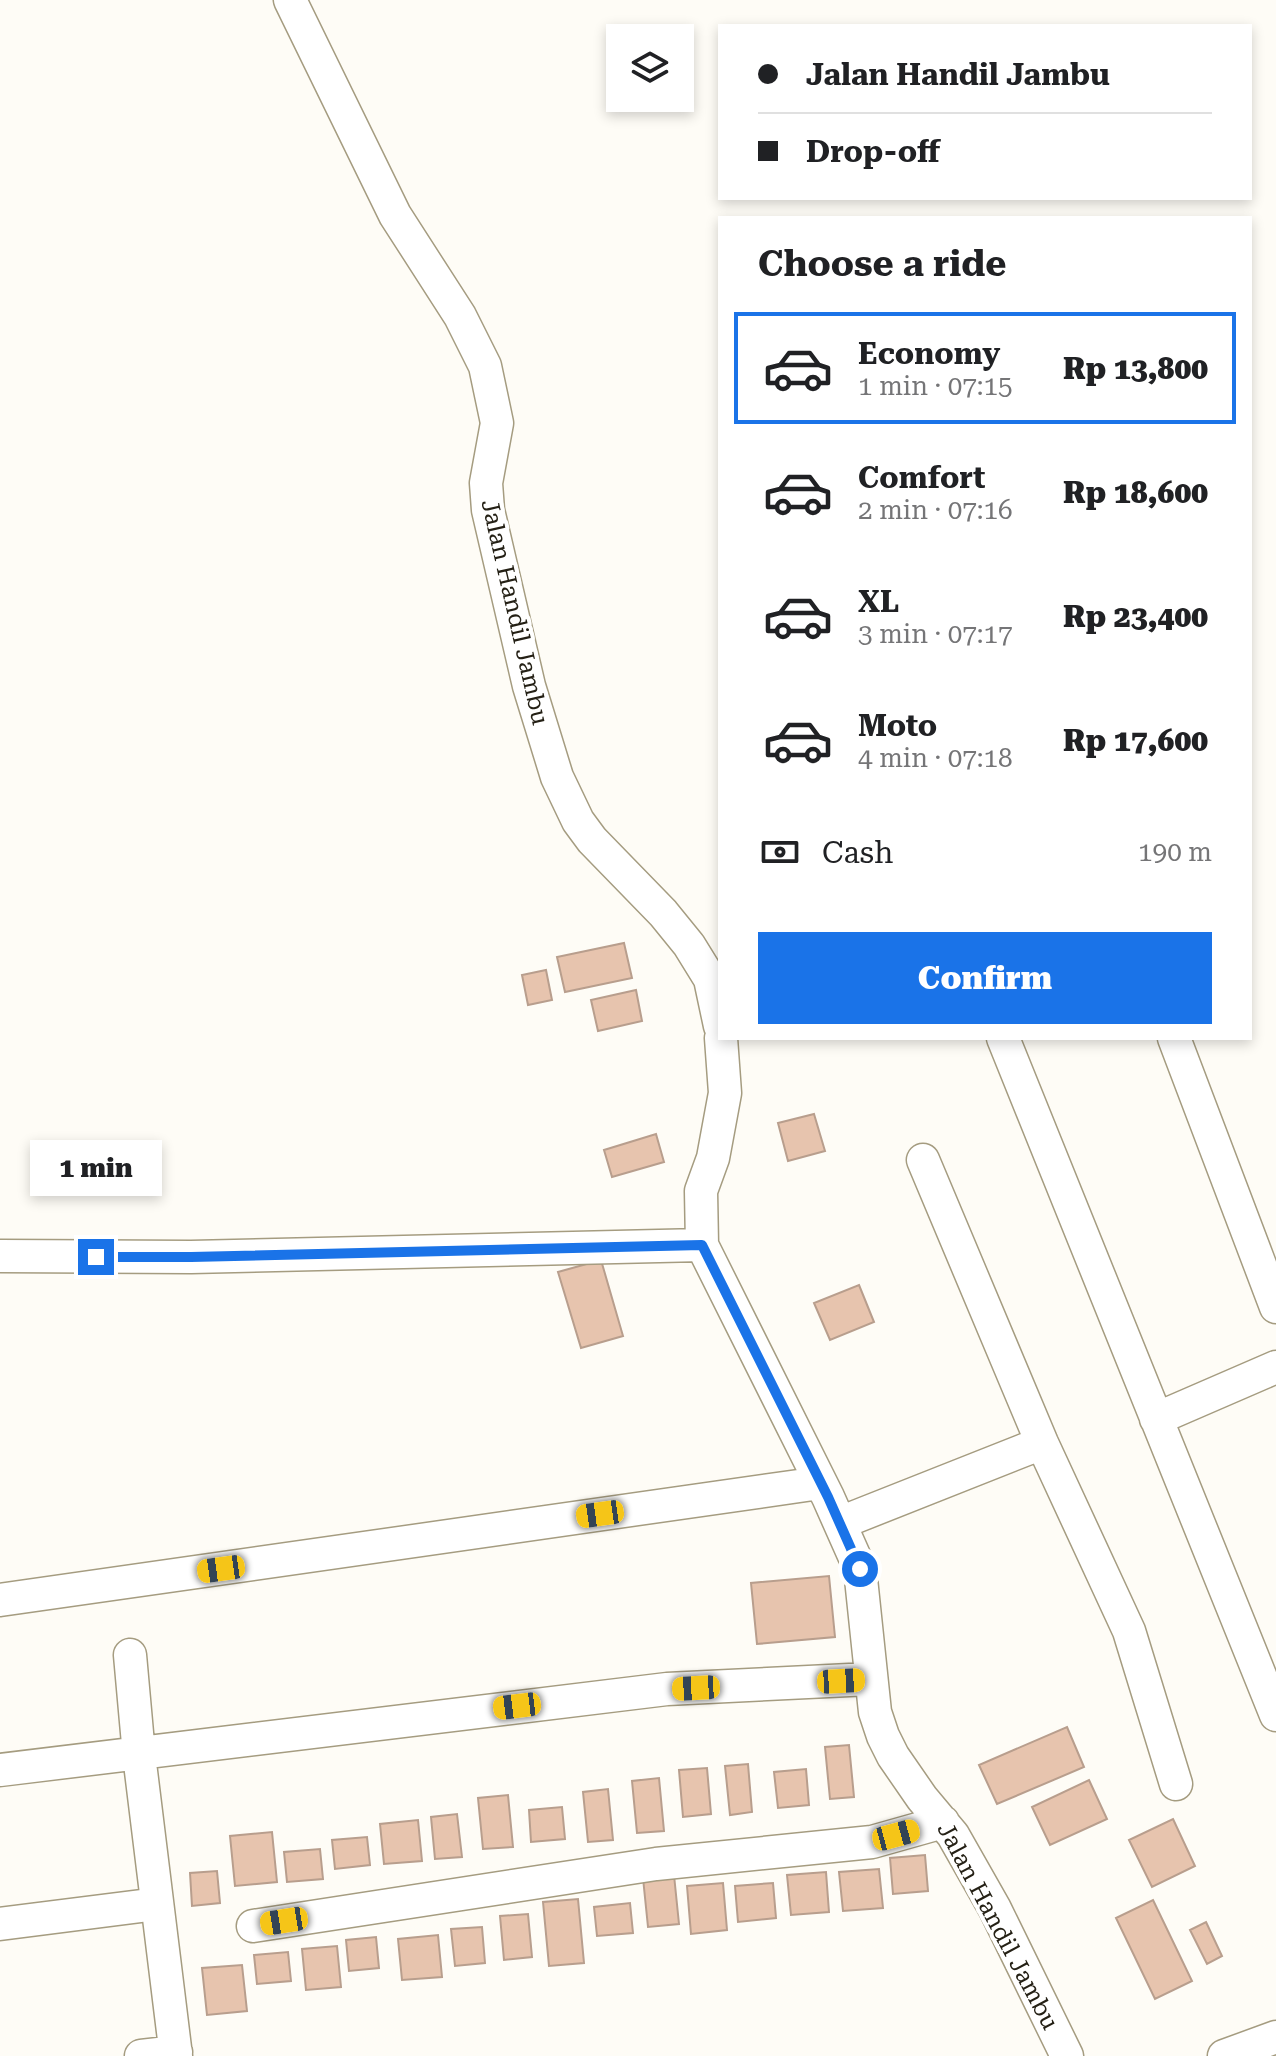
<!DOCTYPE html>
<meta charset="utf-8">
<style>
:root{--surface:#fff;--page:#f6f6f6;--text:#202124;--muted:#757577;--line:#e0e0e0;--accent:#1a73e8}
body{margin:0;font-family:"Roboto Serif",serif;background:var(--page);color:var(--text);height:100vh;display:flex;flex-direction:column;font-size:30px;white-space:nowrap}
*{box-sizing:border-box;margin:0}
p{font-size:26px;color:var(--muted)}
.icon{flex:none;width:44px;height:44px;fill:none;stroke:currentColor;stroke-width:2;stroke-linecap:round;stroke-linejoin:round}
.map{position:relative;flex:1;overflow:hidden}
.sheet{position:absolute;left:718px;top:216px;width:534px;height:824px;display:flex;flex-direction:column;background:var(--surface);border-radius:0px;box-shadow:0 4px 12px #0003}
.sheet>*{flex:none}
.guide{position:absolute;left:718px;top:24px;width:534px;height:176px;border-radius:0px;box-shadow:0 4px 12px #0003;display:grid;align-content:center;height:176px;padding:0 40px;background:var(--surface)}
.controls{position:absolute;left:606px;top:24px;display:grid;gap:16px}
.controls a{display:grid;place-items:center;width:88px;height:88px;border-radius:0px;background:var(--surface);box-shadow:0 4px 12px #0003;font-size:40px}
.end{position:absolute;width:36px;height:36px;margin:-18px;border:10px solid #1a73e8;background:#fff;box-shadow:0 0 0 4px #fff}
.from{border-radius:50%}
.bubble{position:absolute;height:56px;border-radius:0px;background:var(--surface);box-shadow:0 4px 12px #0003;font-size:26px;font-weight:800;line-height:56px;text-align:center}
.car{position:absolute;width:24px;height:48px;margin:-24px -12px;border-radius:10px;box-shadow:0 0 6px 2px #0007;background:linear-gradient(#f5c518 24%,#345 0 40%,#f5c518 0 76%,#345 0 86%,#f5c518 0)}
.guide b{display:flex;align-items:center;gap:28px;height:76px;font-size:30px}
.guide b+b{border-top:2px solid var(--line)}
.guide i{width:20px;height:20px;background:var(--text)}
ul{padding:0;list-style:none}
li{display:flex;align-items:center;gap:24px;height:112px;margin:0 16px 12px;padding:0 24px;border:4px solid transparent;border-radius:0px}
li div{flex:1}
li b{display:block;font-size:30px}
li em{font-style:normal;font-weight:800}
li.on{border-color:var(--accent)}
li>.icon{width:72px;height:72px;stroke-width:1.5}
h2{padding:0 40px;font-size:36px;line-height:96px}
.pay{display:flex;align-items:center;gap:20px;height:88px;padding:0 40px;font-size:30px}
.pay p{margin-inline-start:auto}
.button{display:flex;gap:16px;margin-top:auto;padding:16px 40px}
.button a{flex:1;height:92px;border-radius:0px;background:var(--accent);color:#fff;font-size:32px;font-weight:800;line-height:92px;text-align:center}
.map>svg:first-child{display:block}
</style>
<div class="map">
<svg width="1276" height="2056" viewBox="0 0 1276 2056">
<rect width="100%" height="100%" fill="#fefcf6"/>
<path fill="#e7c4ae" stroke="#b89e8d" stroke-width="2" d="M624 943 632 978 565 992 557 957Z
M546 970 552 1000 528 1005 522 975Z
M636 990 642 1021 598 1031 591 1000Z
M814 1114 825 1151 788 1161 778 1123Z
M656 1134 664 1162 612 1177 604 1150Z
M601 1260 623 1336 581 1348 558 1272Z
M859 1285 874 1322 830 1340 814 1303Z
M829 1576 835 1637 757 1644 751 1583Z
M1067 1727 1084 1767 997 1804 979 1765Z
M849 1745 854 1797 830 1799 825 1747Z
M748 1764 752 1812 730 1815 725 1766Z
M707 1768 711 1814 683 1817 679 1770Z
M806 1769 809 1805 778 1808 774 1772Z
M659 1778 664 1831 637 1833 632 1781Z
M1089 1780 1107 1819 1050 1845 1032 1807Z
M608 1789 613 1840 588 1842 583 1792Z
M508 1795 513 1847 483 1849 478 1798Z
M562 1807 565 1839 531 1842 529 1810Z
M457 1814 462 1857 435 1859 431 1817Z
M1173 1819 1195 1866 1152 1887 1129 1840Z
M418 1820 422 1861 384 1864 380 1824Z
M272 1832 277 1882 235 1886 230 1836Z
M367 1837 370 1865 335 1869 332 1840Z
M320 1849 323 1879 287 1882 284 1852Z
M925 1855 928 1891 893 1894 890 1858Z
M879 1869 883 1908 843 1911 839 1872Z
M217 1871 220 1903 192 1906 190 1873Z
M826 1872 829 1912 791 1915 787 1875Z
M674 1875 679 1924 648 1927 643 1878Z
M723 1883 727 1930 691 1934 687 1886Z
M773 1883 776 1918 738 1922 735 1886Z
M578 1899 584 1963 549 1966 543 1902Z
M1153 1900 1192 1981 1155 1999 1116 1918Z
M630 1903 633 1933 597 1936 594 1907Z
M528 1914 532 1957 504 1960 500 1916Z
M1206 1922 1222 1956 1207 1964 1190 1930Z
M482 1927 485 1963 455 1966 451 1929Z
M438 1935 442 1977 402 1980 398 1939Z
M376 1937 379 1968 349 1971 346 1940Z
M337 1946 341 1987 306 1990 302 1949Z
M288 1952 291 1981 257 1984 254 1955Z
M242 1965 247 2011 207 2015 202 1968Z"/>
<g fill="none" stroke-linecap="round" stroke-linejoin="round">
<g stroke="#a59c80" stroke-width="35">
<path id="minor" d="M290 0 395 215 460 316 485 366 497 423 486 483 488 510 529 686 557 777 578 821 592 840 663 913 689 945 710 979 720 1026
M721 1038 725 1093 713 1158 701 1191 702 1245 828 1497 860 1569 875 1712 883 1736 893 1756 922 1798 953 1835 995 1909 1067 2056
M1003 1038 1276 1715
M1174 1038 1276 1307
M923 1160 1042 1443 1129 1631 1176 1784
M0 1256 191 1257 702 1245
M1156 1419 1276 1367
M840 1523 1042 1443
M0 1600 820 1483
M130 1655 139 1755 176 2056
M0 1770 667 1689 870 1679
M0 1924 157 1904
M253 1926 656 1864 872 1842 943 1822
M141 2056 176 2052
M1224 2056 1276 2037"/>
</g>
<use href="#minor" stroke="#fff" stroke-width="32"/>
</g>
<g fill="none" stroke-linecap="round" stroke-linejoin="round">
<path stroke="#1a73e8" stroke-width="10" d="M96 1257H191L702 1245 828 1497 860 1569"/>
</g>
<g text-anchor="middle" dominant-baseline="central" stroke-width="8" stroke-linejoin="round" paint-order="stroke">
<g font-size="24" fill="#242015" stroke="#fff">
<text transform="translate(515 612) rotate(77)">Jalan Handil Jambu</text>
<text transform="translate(998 1926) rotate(62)">Jalan Handil Jambu</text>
</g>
</g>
</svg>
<div class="controls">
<a><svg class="icon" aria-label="layers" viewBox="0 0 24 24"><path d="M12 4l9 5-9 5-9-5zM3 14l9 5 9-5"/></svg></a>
</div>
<i class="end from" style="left:860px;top:1569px"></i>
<i class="end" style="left:96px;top:1257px"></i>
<div class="bubble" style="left:30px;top:1140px;width:132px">1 min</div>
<i class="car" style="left:600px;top:1514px;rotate:262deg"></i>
<i class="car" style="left:221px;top:1569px;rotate:262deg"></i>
<i class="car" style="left:841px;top:1681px;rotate:87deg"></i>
<i class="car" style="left:696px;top:1688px;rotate:267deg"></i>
<i class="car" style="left:517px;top:1706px;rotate:263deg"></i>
<i class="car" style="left:896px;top:1835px;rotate:75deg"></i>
<i class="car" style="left:284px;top:1921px;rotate:261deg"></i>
<div class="guide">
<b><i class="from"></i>Jalan Handil Jambu</b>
<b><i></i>Drop-off</b>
</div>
<section class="sheet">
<h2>Choose a ride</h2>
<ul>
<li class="on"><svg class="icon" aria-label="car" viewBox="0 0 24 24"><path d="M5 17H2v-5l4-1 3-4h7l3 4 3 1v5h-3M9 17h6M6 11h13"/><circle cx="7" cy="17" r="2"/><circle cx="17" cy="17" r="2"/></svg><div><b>Economy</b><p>1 min · 07:15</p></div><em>Rp 13,800</em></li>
<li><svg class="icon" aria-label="car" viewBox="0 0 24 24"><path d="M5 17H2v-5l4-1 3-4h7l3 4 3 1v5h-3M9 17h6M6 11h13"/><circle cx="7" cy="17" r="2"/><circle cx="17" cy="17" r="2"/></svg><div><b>Comfort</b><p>2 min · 07:16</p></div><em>Rp 18,600</em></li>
<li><svg class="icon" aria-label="car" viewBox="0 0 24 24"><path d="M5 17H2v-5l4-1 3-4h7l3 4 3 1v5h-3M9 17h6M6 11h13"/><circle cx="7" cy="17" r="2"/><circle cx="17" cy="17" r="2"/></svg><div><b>XL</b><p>3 min · 07:17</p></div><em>Rp 23,400</em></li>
<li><svg class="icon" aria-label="car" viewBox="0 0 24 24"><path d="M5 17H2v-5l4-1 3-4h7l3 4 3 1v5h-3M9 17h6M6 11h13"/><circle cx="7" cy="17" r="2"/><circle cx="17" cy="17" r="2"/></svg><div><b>Moto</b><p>4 min · 07:18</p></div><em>Rp 17,600</em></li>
</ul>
<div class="pay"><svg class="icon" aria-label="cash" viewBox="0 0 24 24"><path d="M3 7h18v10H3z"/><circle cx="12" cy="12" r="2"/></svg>Cash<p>190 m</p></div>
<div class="button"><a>Confirm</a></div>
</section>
</div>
